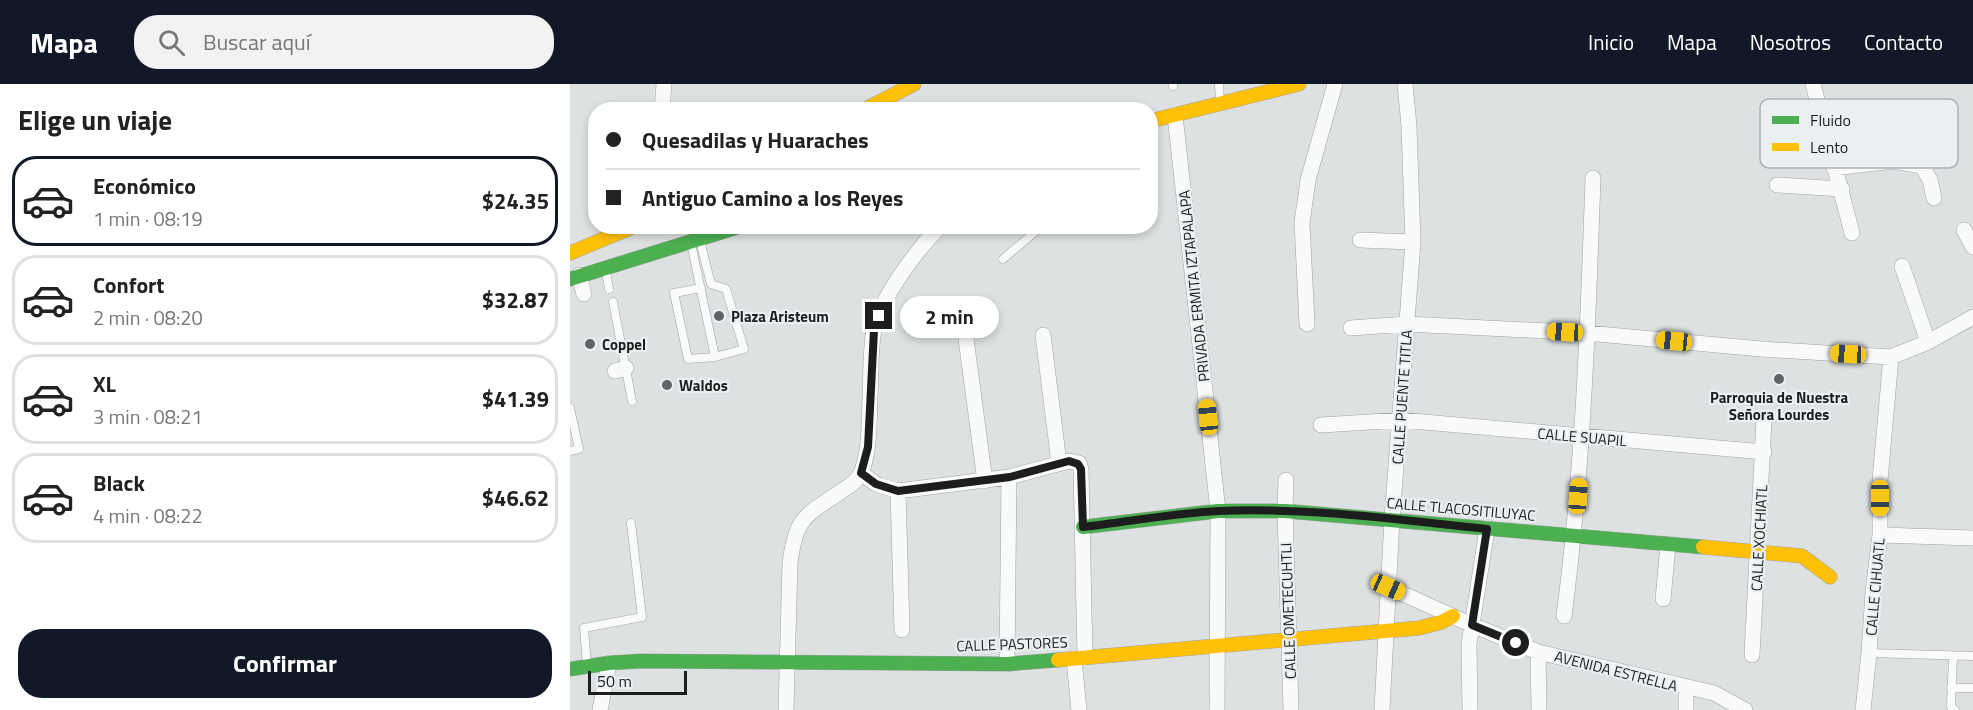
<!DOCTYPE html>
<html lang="es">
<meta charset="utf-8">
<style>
:root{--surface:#fff;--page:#f2f2f2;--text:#222;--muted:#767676;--line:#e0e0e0;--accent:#111827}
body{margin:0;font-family:"Titillium Web",sans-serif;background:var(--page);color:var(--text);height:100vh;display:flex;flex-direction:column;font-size:22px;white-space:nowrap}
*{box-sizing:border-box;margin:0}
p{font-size:20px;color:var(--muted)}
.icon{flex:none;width:33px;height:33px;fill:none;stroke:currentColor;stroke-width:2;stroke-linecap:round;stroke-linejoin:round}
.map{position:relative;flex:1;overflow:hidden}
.drawer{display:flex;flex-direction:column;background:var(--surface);width:570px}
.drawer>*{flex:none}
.hud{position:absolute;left:18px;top:18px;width:570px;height:132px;border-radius:24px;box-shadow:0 3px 9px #0003;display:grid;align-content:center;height:132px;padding:0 18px;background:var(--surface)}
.scale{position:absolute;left:18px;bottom:15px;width:99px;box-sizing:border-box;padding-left:6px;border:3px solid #1c1e1e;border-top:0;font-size:16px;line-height:21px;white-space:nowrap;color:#1c1e1e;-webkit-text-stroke:4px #eaeff1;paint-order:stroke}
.end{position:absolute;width:27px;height:27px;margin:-14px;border:8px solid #1c1e1e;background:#fff;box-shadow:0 0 0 3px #fff}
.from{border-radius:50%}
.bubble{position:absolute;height:42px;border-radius:21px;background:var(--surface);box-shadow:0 3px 9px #0003;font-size:20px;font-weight:700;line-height:42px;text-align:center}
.car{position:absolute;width:18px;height:36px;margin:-18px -9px;border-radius:8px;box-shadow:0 0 4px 2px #0007;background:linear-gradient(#f5c518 24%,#345 0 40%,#f5c518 0 76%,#345 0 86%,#f5c518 0)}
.hud b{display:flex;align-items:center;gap:21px;height:57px;font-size:22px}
.hud b+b{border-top:2px solid var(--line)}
.hud i{width:15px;height:15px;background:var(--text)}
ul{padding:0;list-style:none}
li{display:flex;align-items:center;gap:18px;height:90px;margin:0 12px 9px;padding:0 6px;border:3px solid var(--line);border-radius:24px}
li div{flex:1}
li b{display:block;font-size:22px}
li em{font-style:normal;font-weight:700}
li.current{border-color:var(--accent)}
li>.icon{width:54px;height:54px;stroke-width:1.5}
h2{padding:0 18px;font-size:27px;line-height:72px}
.action{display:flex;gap:12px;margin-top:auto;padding:12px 18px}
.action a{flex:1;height:69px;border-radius:24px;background:var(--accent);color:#fff;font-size:24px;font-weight:700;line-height:69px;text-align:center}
header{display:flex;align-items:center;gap:36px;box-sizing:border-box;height:84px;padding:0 30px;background:var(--accent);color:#fff}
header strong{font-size:28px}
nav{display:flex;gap:33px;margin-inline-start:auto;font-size:21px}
.search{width:420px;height:54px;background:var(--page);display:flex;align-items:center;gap:15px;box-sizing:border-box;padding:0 21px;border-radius:24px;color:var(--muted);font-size:22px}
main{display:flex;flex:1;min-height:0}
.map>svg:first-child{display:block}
</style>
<header>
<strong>Mapa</strong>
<div class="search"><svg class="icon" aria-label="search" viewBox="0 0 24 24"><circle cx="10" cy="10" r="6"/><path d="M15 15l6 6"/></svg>Buscar aquí</div>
<nav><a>Inicio</a><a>Mapa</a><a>Nosotros</a><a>Contacto</a></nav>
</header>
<main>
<section class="drawer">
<h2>Elige un viaje</h2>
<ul>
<li class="current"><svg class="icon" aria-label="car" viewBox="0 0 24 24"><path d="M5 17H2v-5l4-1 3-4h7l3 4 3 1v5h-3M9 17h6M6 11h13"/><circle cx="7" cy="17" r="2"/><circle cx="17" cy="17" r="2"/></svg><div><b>Económico</b><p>1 min · 08:19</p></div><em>$24.35</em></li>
<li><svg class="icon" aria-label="car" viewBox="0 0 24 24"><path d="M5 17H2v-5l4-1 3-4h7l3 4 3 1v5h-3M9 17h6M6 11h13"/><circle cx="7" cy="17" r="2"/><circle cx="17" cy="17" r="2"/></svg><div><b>Confort</b><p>2 min · 08:20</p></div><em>$32.87</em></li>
<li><svg class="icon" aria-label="car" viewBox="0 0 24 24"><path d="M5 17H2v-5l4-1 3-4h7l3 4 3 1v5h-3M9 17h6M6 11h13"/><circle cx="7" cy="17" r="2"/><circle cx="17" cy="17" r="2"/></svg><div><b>XL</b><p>3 min · 08:21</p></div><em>$41.39</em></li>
<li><svg class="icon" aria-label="car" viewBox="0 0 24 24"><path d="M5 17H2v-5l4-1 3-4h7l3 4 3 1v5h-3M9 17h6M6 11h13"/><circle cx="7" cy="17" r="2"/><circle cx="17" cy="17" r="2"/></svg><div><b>Black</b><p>4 min · 08:22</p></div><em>$46.62</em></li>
</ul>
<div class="action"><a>Confirmar</a></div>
</section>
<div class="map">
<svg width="1403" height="626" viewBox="0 0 1403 626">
<rect width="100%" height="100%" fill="#dde1e2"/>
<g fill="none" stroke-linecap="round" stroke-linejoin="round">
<g stroke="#9fa2a3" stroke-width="9">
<path id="lane" d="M603 0V2
M649 0 650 17
M130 157 141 200 156 205 174 265 145 273 118 275 104 209 131 204
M121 159 145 273
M433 175 472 142
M36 188 39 205
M43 218 62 317
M0 324 9 365 0 367
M1299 569 1403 572
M1383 572 1381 623 1385 626
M17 581 14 544 72 533 61 439
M1381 604H1403"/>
</g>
<g stroke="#9fa2a3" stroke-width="16">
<path id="street" d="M1243 0 1282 149
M92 26 94 0
M605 31 648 427 647 626
M1264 84 1323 77 1352 82 1360 96 1364 114
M1207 101 1272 105
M1394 146 1403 163
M790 156 843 158
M1332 182 1358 258
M9 191 14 210
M737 240 732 139 738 96 765 0
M781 244 837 240 1017 249 1191 265 1321 273 1358 258 1403 233
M473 251 489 379
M396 255 415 397
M45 287 56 284
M751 341 831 336 1194 368
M291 389 306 400 328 407 439 393 499 377 509 379 511 385 515 573
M716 396 715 427 721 626
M328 407 332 546
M1310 451 1403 454
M818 503 902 541 968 568 1144 609 1175 626
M1093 515 1098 461
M994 532C1013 387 1018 240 1023 94
M968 568 969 626
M1182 571 1194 336
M504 575 509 626
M437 580 439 393
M30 626 39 579
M216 626 220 479C226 431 236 432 273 406 280 402 289 395 292 387 300 364 299 338 300 314 301 293 300 267 304 246 310 214 347 166 370 142
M812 626 822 435 843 158 839 42 835 0
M900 626 899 560 917 445
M1116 626V604
M1293 626 1299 569 1303 508 1310 451V396L1321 273"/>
</g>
<g stroke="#9fa2a3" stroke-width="15">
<path id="fast" d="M0 195 171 142
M513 443 648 427H715L1133 463
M0 585 39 579 71 577 437 580 488 576"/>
</g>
<g stroke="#9fa2a3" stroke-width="15">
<path id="slow" d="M294 26 344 0
M580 37 729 0
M0 169 65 142
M1133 463 1232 472 1260 493
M488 576 849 544 872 538 883 532"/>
</g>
<use href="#lane" stroke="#fafafb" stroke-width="8"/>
<use href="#street" stroke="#fafafb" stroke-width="15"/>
<use href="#fast" stroke="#4caf50" stroke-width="14"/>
<use href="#slow" stroke="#ffc107" stroke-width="14"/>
</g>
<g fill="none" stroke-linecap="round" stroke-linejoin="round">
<path stroke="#1c1e1e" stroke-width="8" d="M309 232 304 246 298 363 291 389 306 400 328 407 440 393 499 377 508 380 511 385 513 443C558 438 604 429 649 427 736 423 830 436 917 445L902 541 946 559"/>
</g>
<g fill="#606263" stroke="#eaeff1" stroke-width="2">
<circle cx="149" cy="232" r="6"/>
<circle cx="20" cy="260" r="6"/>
<circle cx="1209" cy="295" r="6"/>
<circle cx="97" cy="301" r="6"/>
</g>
<g text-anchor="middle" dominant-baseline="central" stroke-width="4.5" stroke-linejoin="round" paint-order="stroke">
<g font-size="15" fill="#1c1e1e" stroke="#eaeff1">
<text transform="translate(624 202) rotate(-96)">PRIVADA ERMITA IZTAPALAPA</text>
<text transform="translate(832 313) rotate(-86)">CALLE PUENTE TITLA</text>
<text transform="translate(1012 353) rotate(5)">CALLE SUAPIL</text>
<text transform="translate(891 425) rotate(5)">CALLE TLACOSITILUYAC</text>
<text transform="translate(1189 454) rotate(-87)">CALLE XOCHIATL</text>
<text transform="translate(1305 503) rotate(-85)">CALLE CIHUATL</text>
<text transform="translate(718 527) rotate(-92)">CALLE OMETECUHTLI</text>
<text transform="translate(442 560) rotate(-2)">CALLE PASTORES</text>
<text transform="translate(1046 587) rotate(14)">AVENIDA ESTRELLA</text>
</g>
<g font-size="15" font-weight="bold" fill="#1c1e1e" stroke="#eaeff1" text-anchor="start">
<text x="161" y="232">Plaza Aristeum</text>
<text x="32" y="260">Coppel</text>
<text x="109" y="301">Waldos</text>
<text x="1209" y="313" text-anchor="middle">Parroquia de Nuestra<tspan x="1209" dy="17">Señora Lourdes</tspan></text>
</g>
</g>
<rect x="1190" y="15" width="198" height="69" rx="9" fill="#eaeff1" stroke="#acb0b2" stroke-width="1.5"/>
<rect x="1202" y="32" width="27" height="8" fill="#4caf50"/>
<rect x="1202" y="59" width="27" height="8" fill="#ffc107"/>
<g font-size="16" fill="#1c1e1e">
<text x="1240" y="42">Fluido</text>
<text x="1240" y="69">Lento</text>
</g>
</svg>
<div class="scale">50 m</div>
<i class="end from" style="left:946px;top:559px"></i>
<i class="end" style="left:309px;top:232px"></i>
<div class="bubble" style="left:330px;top:212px;width:99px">2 min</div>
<i class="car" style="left:995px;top:248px;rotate:273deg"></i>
<i class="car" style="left:1104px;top:257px;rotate:276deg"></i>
<i class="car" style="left:1278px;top:270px;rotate:273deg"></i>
<i class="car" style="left:638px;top:333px;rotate:354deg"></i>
<i class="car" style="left:1008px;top:412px;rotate:4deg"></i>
<i class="car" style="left:1310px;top:414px;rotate:180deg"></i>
<i class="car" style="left:818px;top:503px;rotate:114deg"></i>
<div class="hud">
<b><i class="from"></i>Quesadilas y Huaraches</b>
<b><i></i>Antiguo Camino a los Reyes</b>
</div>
</div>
</main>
